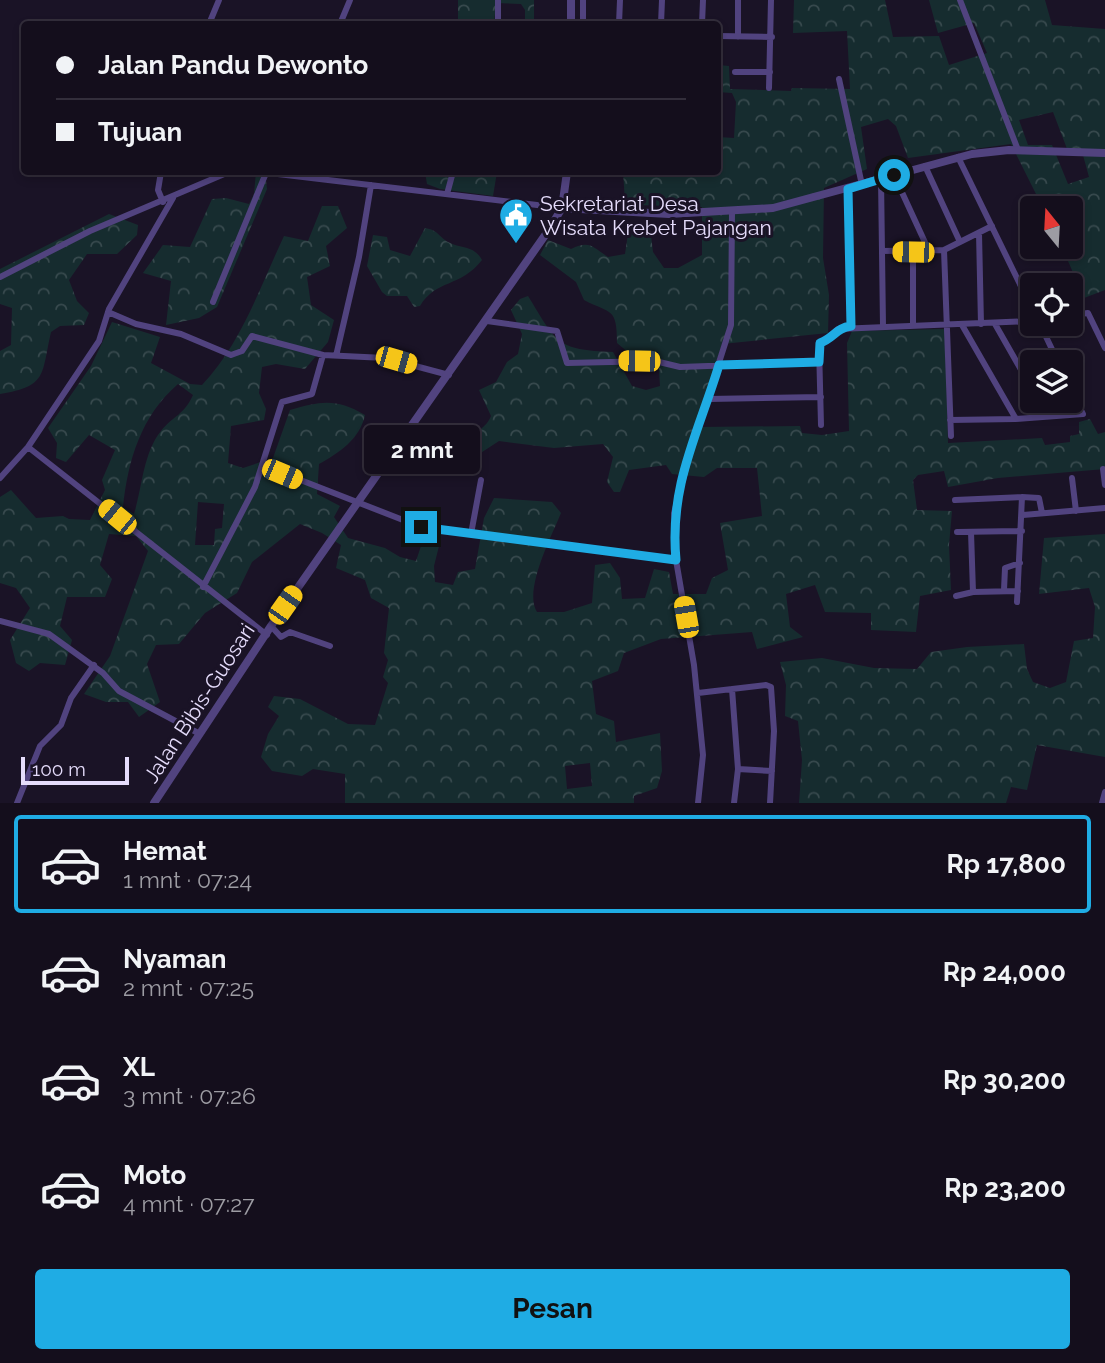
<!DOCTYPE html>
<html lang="id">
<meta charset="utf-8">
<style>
:root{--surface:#140e1c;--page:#211c29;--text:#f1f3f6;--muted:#9d9ca3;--line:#332e3b;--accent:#1face4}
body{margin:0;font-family:Raleway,sans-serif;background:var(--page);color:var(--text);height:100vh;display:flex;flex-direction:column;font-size:26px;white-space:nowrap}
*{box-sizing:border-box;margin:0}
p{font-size:23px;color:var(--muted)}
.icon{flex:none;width:38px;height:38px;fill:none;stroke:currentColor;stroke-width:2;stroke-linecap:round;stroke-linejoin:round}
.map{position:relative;height:803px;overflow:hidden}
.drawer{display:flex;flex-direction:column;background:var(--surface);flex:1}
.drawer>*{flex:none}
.banner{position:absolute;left:21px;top:21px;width:700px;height:154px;border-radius:7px;box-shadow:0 4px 10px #0003,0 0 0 2px var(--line);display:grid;align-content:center;height:154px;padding:0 35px;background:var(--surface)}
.needle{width:46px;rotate:342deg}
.buttons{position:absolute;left:1020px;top:196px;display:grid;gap:14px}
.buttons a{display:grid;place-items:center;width:63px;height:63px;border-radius:7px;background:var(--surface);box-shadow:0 4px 10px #0003,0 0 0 2px var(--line);font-size:35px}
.scale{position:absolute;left:21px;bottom:18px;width:108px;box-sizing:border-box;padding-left:7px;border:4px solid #e5dcfb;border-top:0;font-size:19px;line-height:24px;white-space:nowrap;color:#e5dcfb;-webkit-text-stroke:5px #1a1326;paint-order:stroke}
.end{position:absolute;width:32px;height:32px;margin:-16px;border:9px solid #1face4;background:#111;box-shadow:0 0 0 4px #111}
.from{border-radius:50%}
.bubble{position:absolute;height:49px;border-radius:7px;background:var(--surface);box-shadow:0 4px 10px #0003,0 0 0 2px var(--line);font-size:23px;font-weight:700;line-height:49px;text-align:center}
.car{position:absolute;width:21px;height:42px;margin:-21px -10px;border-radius:9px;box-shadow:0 0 5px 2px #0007;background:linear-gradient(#f5c518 24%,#345 0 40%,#f5c518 0 76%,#345 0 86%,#f5c518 0)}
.banner b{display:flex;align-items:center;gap:24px;height:66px;font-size:26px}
.banner b+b{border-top:2px solid var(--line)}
.banner i{width:18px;height:18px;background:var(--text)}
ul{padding:12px 0 0;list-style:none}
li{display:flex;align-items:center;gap:21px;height:98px;margin:0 14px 10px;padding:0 21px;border:4px solid transparent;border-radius:7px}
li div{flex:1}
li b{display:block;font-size:26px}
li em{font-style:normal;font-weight:700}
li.active{border-color:var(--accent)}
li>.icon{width:63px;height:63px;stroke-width:1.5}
.cta{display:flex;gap:14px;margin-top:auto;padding:14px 35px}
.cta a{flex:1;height:80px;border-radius:7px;background:var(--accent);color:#111;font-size:28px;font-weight:700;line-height:80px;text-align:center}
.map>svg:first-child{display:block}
</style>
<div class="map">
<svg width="1105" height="803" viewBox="0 0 1105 803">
<defs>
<pattern id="forest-crowns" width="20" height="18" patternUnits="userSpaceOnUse" patternTransform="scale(1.75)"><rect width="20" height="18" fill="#162c2f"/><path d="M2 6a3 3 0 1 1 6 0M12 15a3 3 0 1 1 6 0" fill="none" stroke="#384a4e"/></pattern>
</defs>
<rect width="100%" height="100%" fill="#1a1326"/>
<path fill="url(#forest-crowns)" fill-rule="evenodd" d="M458 0H534V20L525 21V10L521 4 496 3 494 24H458Z
M794 0H885L893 37 939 36 949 65 987 53 974 23 938 33 929 0H1045L1052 25 1105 29V290L1084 298 1062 247H1071V208H1043L1011 144 908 158 896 126 888 119 861 127 867 169 824 188 823 258 829 295 828 333 722 344 696 425 703 427 800 426 802 433 822 435 849 431 847 343 852 331 945 329 948 443 1042 438 1045 445 1070 442V436L1079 434V422L1090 419 1098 434 1105 432V469L998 478 948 487 944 471 918 475 913 480 917 510 952 511 949 545 951 590 920 596 916 632 871 630V613L825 612 815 585 786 594 790 627 803 637 757 649 752 632 661 639 624 653 618 671 592 681 596 714 614 721 616 742 660 733 662 771 657 788 634 796V803H345V774L313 769 302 776 272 771 261 757 268 734 279 716 268 707 274 696 300 699 348 724 375 725 388 683 383 677 388 660 384 653 389 608 371 598 365 580 336 568 341 545 322 533 300 524 252 562 237 593 205 613 179 644 156 645 147 664 160 702 139 717 128 702H106L84 694 110 656 148 551 136 536 109 534 100 565 112 579 105 597H67L60 626 72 640 65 665 40 663 29 671 16 663 10 640 30 608 16 588 0 583V497L11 490 36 518 63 516 69 519 90 520 105 490 102 480 115 450 89 435 66 462 56 458 57 443 48 428 91 366 112 322 160 337 151 363 190 384 202 385C241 344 260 287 284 236L308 241 322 206H338L347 228 326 246 330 266 307 277 311 305 334 320 328 342 305 369 276 364 262 367 259 393 266 409 264 420 231 426 228 463 243 468 273 458 290 410C321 401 336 398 365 415 360 439 339 453 319 464L317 494 340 506 334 517 348 538 385 548 400 557 416 561 423 540 439 546 434 566 435 582 453 585 458 572 475 569 484 518 494 498 552 502 561 513C552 535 523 591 537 612H564L592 603 595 565 610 563 620 578 622 599 645 598 654 569 669 572 673 594H706L712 578 728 570 720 523 762 516 757 468H717L704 477 672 474 666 465 629 470 620 492H614L607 482 613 457 603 444 554 448 499 441 476 456 465 450C470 429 484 433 491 416L479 390 496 382 507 362 518 354 522 334 511 310 520 299 528 296C557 343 556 350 613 352L632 386 646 390 660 386 658 352 629 353 617 343C617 307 611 314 584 300L576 282 540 255 548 240 571 249C590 240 592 247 608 257L625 254 629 227H650L653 252 664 268H678L702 255V207L637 205 625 201 623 172H718V137L734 138 736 102 732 93 718 92V65L729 66 730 89 791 91 792 88 850 89 847 31 793 33ZM1053 112 1069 154 1083 155 1089 177 1068 184 1052 145H1028L1019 120ZM178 384 193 395C184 415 173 416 161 431 143 453 142 489 134 514L123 507C128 460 141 416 178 384ZM198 502 224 504 222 528 215 529 214 545H195ZM590 763 592 786 567 789 565 766Z
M256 172H265L267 189 217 307 199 318 166 325 171 281 143 273 163 245 190 247 212 199 226 198 249 204 254 194Z
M425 172H497L493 196 440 189 427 184Z
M109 214 138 225 137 235 117 254H87L69 280 77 301 89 313 84 325 60 326 51 332C41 375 48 386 0 394V351L11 345 12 308 0 304V269Z
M425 228C438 230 438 236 448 242 461 249 474 245 482 260 460 288 436 279 420 306L414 307 407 296H387L382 292 367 266 373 235 387 237 390 250 410 256Z
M1105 534V757L1037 745 1027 790 1011 787 1006 803H799L802 760 798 721 785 716 786 685 780 662 822 658 874 668 917 669 931 652 967 647 1024 644 1027 669 1033 682 1050 688 1066 682 1074 641 1093 638 1095 607 1089 588 1039 594 1044 538Z"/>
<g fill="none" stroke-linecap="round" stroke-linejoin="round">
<path stroke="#51437f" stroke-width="6" d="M738 0V37
M960 0 1018 150
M209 24 219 0
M340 24 350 0
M498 24V0
M583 24V0
M619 24 620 0
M661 24 662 0
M702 24 703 0
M718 36 772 37
M735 72H770
M839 79 862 185
M769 88 771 0
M958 157 1032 309
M925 166 960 242
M161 172 158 190 163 202
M261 172 562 208
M894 175 929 251
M881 178 883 326
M848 189 851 326
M447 194 453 172
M979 233 981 324
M944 250 951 436
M882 251 944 250 992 226
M0 277 90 231 229 172
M213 302 266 173
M108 312 136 324 181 334 231 355 242 351 252 336 323 355 385 358 449 375
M1071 315 1088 313 1105 348
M487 321 557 331 567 363 655 361 680 367 819 362
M995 324 1032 389
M1040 324 1058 362
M913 325V252
M336 356 359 257 371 185
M709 399 821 397
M1039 401 1048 416
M1016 419 1083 414 1071 390
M950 420 1016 419 962 325
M821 425 819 346 838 329 1032 321
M28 447 267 635
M262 465 421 527 676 560
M1103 469 1105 485
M0 478 28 447 99 341 109 309 173 198
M1072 478 1076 511
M1022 497 1039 498 1042 513
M955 500 1022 497 1017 602
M1023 515 1105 508
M957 532 1022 531
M971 532 973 592
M471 534 481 480
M203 587 255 487 282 402 312 394 323 355
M1004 590 1005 568 1020 563
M956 596 973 592 1018 591
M0 621 49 634 103 673 119 691 200 734
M271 626 281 637 290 632 330 646
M732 689 738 769 734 803
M698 693 766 685 771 687 774 731 770 803
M738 769 772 771
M17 803 40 746 61 725 71 698 94 665
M698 803 703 755 694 665 676 560 674 513 691 450 731 325 732 212
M1102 803 1105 792"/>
<path stroke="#51437f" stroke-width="8" d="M571 0V24
M562 208 669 214 773 208 972 154 1009 150 1105 153
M154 803 271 626 548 231 562 208 567 172"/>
</g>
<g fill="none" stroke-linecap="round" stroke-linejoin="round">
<path stroke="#1face4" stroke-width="9" d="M421 527 676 560C669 485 698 434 719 365L819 362 820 343C834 338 836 328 851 326L848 189 894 175"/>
</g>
<defs>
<g id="civic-pin" transform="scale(1.75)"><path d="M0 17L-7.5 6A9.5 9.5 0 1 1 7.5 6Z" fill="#1face4" stroke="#1a1326"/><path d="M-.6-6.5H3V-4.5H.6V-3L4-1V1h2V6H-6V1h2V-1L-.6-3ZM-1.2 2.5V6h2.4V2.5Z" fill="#fff"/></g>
</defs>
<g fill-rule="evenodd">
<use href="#civic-pin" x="516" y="215"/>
</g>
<g text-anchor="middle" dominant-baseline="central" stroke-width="6" stroke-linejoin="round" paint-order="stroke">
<g font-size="21" fill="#e5dcfb" stroke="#1a1326" text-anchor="start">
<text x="540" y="203">Sekretariat Desa<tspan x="540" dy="24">Wisata Krebet Pajangan</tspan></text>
</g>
<g font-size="21" fill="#e5dcfb" stroke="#1a1326">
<text transform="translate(199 703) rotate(-57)">Jalan Bibis-Guosari</text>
</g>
</g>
</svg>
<div class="buttons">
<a><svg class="needle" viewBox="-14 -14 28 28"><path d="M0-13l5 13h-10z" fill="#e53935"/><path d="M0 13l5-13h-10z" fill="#9d9ca3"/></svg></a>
<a><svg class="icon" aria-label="locate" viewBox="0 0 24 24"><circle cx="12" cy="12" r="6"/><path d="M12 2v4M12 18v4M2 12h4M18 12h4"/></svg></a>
<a><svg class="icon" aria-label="layers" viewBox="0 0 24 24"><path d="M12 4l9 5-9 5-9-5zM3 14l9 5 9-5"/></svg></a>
</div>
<div class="scale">100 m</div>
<i class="end from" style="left:894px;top:175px"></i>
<i class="end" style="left:421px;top:527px"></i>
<div class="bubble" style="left:364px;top:425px;width:116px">2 mnt</div>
<i class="car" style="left:913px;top:252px;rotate:271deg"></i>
<i class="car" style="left:396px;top:360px;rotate:106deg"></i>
<i class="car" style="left:639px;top:361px;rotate:271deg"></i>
<i class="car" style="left:282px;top:474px;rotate:113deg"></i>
<i class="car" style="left:117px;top:517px;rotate:309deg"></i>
<i class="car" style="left:285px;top:605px;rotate:35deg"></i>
<i class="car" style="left:686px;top:617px;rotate:350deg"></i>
<div class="banner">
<b><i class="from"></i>Jalan Pandu Dewonto</b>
<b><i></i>Tujuan</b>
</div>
</div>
<section class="drawer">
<ul>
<li class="active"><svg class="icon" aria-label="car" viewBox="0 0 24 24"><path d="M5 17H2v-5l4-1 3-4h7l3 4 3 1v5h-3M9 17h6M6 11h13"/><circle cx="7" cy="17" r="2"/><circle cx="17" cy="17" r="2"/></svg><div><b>Hemat</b><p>1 mnt · 07:24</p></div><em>Rp 17,800</em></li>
<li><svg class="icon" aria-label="car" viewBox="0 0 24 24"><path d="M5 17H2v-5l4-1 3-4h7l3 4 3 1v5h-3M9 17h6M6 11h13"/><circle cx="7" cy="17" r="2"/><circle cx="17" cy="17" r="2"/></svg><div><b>Nyaman</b><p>2 mnt · 07:25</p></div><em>Rp 24,000</em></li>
<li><svg class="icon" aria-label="car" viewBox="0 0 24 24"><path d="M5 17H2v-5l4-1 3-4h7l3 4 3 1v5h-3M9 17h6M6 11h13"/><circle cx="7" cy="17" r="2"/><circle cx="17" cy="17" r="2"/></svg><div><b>XL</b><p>3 mnt · 07:26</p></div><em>Rp 30,200</em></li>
<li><svg class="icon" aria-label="car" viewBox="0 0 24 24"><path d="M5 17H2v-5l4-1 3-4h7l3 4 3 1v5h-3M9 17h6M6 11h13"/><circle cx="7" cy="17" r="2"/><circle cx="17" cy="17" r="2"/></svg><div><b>Moto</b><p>4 mnt · 07:27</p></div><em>Rp 23,200</em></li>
</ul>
<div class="cta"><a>Pesan</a></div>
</section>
